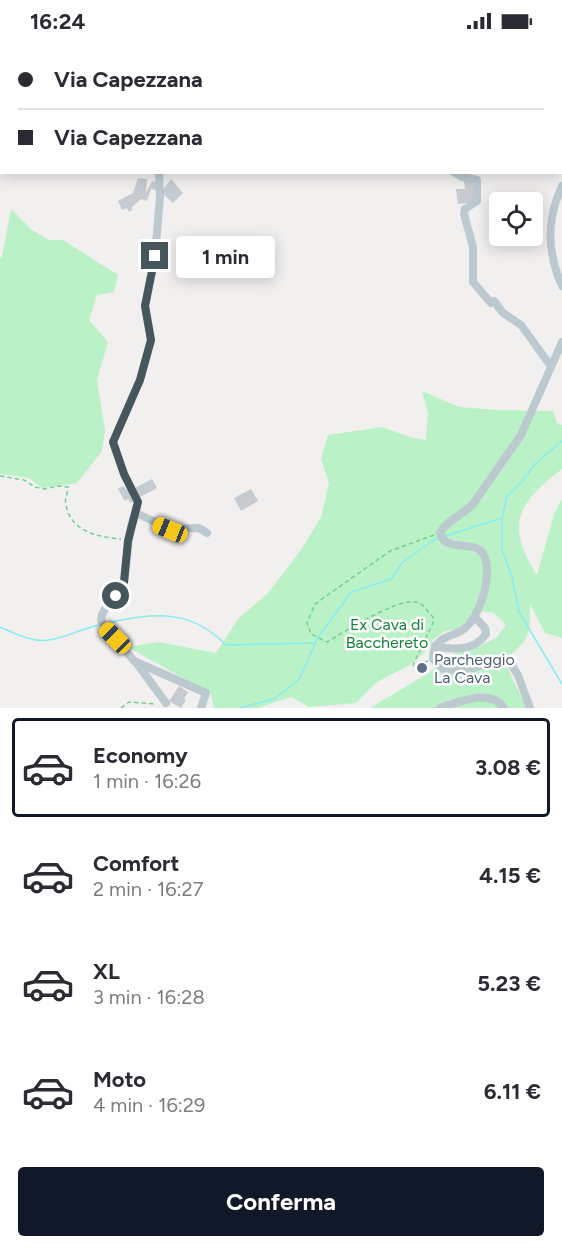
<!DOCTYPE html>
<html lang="it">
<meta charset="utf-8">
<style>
:root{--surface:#fff;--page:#f2f2f3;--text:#2b2b33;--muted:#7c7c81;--line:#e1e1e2;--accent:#111827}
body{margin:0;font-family:Figtree,sans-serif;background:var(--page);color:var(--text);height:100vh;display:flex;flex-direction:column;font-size:22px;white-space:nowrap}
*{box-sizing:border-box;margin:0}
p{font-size:20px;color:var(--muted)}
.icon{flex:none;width:33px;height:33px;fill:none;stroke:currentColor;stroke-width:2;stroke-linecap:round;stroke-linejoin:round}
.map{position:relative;height:666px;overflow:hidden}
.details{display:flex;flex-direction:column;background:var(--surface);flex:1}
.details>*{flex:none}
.hud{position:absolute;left:0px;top:0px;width:562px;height:132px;box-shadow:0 3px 15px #0003;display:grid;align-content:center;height:132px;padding:0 18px;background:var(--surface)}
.fabs{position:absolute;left:489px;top:150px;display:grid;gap:12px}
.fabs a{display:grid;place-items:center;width:54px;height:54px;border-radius:6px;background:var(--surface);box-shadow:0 3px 15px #0003;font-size:30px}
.end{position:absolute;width:27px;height:27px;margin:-14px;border:8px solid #46565d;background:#fff;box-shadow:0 0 0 3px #fff}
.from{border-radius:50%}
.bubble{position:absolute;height:42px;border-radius:6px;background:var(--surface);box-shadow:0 3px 15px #0003;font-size:20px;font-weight:700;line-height:42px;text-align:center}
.car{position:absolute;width:18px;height:36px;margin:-18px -9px;border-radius:8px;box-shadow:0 0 4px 2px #0007;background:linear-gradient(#f5c518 24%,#345 0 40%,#f5c518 0 76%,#345 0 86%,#f5c518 0)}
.hud b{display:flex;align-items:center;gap:21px;height:57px;font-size:22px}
.hud b+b{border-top:2px solid var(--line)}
.hud i{width:15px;height:15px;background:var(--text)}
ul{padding:10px 0 0;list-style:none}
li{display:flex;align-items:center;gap:18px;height:99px;margin:0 12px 9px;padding:0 6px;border:3px solid transparent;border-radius:6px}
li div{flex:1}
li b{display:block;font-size:22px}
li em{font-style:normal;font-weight:700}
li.on{border-color:var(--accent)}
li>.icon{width:54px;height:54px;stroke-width:1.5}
.cta{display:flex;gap:12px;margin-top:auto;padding:12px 18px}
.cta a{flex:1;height:69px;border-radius:6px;background:var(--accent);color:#fff;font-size:24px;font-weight:700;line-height:69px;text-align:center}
.status{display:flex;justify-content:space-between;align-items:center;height:42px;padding:0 30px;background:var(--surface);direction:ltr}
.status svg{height:16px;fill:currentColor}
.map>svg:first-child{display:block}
</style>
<div class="status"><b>16:24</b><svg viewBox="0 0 49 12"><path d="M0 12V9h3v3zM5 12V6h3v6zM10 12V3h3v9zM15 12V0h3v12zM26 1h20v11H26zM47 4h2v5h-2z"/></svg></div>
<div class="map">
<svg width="562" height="666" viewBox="0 0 562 666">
<rect width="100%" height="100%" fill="#f2efef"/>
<path fill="#bbf1c7" d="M11 167 32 188 49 198H63L118 233 114 250 97 253 89 278 108 300 97 338 105 388 102 409 77 441 42 446 29 436 0 432V216L2 215Z
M422 349 459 365 499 368 553 369 557 381 562 383V427C517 461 505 483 537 533L554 472 562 457V596L545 591 530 562C530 596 530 596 504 619L527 666H370L427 632 455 611 476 606 496 596 506 583 494 571 474 568 468 577 457 587 445 589 434 597 427 608 410 623 377 640 356 661 309 665 291 655 258 666H214L211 652 128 605 158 600 216 611 238 577 268 551 301 508 321 475 329 441 321 417 328 393 382 385 413 396 426 398 428 371Z"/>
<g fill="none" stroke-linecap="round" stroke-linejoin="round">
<path stroke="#86ecf0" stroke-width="1.5" d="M562 399 536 421 520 442 507 454 502 476V507L512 535 519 570 562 642
M445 494 502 476
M107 581C153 571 190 566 226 603L315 601
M0 585C11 590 23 596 36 598 57 601 79 587 99 583
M239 666 274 657 286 648 300 636 317 597 351 550 391 537 403 520 434 498 440 496"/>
</g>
<path fill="#c6cbcf" d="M138 136 147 137 146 151 152 139 158 141 156 148 151 147 147 159 141 157 132 165V168L129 170 127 166 122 168 118 159 133 151Z
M171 137 183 151 173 161 163 152 162 149Z
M473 138 475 160 458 162 456 147H465L464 139Z
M152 437 157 446 138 456 133 447Z
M123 444 126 447 130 445 136 458 130 461 128 457 125 459 118 447Z
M251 447 258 459 241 469 234 456Z
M179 644 188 650 184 657 186 658 181 666 169 659Z"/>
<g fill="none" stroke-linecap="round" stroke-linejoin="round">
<path stroke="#72d191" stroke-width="1.5" stroke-dasharray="4.5 3" stroke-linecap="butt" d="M0 434 24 438 35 445 45 447 58 444 68 445C68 451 64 457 66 463 71 490 98 495 121 497
M428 619 415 624 413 623 433 581V575C428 570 423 561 416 560 397 556 344 590 327 600L311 592 307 581 315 562 390 509 434 493
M121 666 129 660 156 662"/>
<path stroke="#bcc9cf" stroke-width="8" d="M23 0 26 2
M553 0V2
M387 2V0
M561 19 562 21
M159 130 160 155 155 214 145 264 151 298 140 338 113 400 124 432 138 460 130 488 124 540C118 554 101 565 101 579L134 619 206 651 201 666
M454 130 462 135 477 138V159L465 167 464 172 473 205V240L491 261 494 259 503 271 521 283 550 323
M562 144C546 178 547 210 562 244
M136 471 170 487 199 486 207 491
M435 604C452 608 475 609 486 592L485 586 475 575
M135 619 166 661
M440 666C458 660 491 646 504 666
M530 666 518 633 508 618C496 615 485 623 473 626 463 629 453 629 443 627L433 617C433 611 434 604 439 600 446 593 456 593 464 587 480 574 490 540 486 519 481 493 447 514 440 491 447 478 463 473 473 462L521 393 562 300"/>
</g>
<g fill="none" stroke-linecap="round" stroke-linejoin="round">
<path stroke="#46565d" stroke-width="8" d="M116 554 124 540 128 499 138 460 124 432 113 400 140 338 151 298 145 264 155 214"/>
</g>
<circle fill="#5c6f8a" stroke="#fff" stroke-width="2" cx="422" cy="626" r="6"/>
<g text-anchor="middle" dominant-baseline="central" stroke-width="5" stroke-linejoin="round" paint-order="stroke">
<g font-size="16" fill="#138337" stroke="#fff">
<text x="387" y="582">Ex Cava di<tspan x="387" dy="18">Bacchereto</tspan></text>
</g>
<g font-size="16" fill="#4e5e75" stroke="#fff" text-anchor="start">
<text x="434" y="617">Parcheggio<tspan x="434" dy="18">La Cava</tspan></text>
</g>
</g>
</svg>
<div class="fabs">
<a><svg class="icon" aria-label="locate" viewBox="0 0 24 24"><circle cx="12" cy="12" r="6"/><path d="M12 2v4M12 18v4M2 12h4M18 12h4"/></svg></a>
</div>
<i class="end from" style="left:116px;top:554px"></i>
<i class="end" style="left:155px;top:214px"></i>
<div class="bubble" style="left:176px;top:194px;width:99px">1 min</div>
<i class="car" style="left:170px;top:488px;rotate:292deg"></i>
<i class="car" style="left:115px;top:596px;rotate:315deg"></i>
<div class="hud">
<b><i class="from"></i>Via Capezzana</b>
<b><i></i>Via Capezzana</b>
</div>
</div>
<section class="details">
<ul>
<li class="on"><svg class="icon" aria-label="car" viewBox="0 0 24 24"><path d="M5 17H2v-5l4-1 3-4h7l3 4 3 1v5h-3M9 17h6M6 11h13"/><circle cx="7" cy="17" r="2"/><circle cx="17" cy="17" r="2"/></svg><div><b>Economy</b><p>1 min · 16:26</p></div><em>3.08 €</em></li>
<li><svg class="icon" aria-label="car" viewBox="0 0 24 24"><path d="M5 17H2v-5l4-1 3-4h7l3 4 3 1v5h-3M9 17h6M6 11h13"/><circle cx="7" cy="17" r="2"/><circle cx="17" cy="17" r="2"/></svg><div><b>Comfort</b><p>2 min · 16:27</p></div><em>4.15 €</em></li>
<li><svg class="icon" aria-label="car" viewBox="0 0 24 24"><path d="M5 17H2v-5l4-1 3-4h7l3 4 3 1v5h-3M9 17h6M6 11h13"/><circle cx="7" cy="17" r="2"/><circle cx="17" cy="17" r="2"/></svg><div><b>XL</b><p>3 min · 16:28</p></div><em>5.23 €</em></li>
<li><svg class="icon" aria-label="car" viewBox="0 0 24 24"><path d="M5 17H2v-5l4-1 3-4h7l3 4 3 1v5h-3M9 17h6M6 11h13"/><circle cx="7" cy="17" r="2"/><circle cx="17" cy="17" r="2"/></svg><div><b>Moto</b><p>4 min · 16:29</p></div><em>6.11 €</em></li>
</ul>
<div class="cta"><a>Conferma</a></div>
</section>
